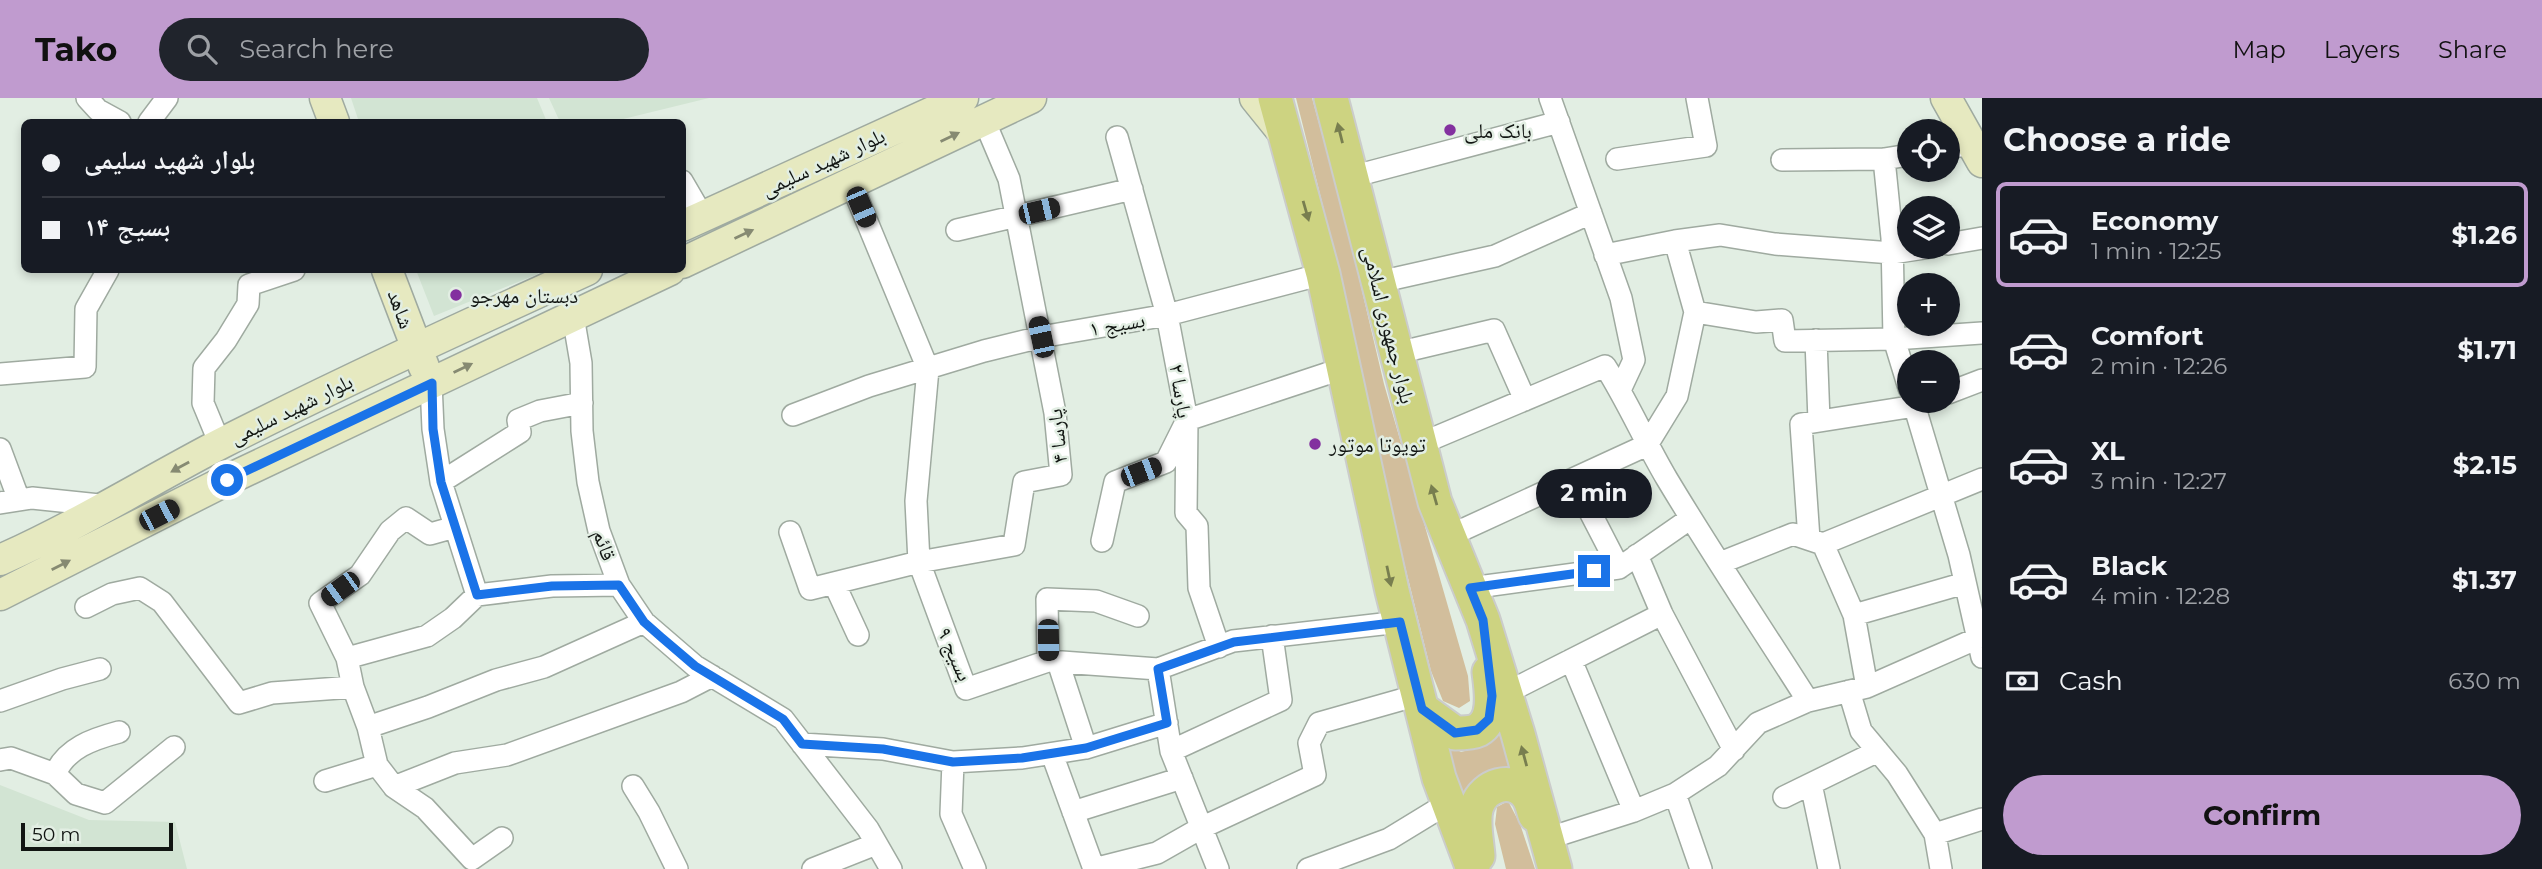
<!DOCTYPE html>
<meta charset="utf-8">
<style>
:root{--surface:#171b24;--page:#20242c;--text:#f1f3f6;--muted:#9ea1a6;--line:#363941;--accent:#c09bcf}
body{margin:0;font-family:Montserrat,"Noto Naskh Arabic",sans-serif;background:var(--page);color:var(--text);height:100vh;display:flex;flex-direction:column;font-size:26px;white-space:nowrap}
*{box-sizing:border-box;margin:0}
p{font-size:23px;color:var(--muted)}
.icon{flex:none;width:38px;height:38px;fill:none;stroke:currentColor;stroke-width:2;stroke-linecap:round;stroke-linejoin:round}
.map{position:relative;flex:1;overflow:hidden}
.panel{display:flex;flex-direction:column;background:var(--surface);width:560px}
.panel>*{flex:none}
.hud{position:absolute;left:21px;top:21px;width:665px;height:154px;border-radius:10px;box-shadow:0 4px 10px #0003;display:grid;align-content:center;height:154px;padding:0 21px;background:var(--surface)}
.tools{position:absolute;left:1897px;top:21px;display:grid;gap:14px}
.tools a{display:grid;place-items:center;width:63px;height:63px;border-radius:50%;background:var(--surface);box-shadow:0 4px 10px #0003;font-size:35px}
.scale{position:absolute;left:21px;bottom:18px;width:152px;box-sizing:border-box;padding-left:7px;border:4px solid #111512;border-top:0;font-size:19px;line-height:24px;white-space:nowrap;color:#111512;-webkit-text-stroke:5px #e2eee3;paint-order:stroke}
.end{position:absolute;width:32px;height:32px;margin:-16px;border:9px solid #1a73e8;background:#fff;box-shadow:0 0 0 4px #fff}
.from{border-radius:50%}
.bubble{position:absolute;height:49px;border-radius:24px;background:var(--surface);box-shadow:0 4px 10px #0003;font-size:23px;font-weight:700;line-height:49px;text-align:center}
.car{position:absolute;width:21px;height:42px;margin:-21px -10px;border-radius:9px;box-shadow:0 0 5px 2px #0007;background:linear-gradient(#222 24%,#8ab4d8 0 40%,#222 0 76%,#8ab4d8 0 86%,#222 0)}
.hud b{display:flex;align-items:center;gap:24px;height:66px;font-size:26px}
.hud b+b{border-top:2px solid var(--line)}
.hud i{width:18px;height:18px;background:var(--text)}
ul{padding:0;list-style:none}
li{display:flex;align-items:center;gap:21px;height:105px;margin:0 14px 10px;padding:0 7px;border:4px solid transparent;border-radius:10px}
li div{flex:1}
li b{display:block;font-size:26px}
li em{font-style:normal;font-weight:700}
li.active{border-color:var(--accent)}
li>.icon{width:63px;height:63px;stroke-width:1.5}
h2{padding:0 21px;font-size:32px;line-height:84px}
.pay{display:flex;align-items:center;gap:18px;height:77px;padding:0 21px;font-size:26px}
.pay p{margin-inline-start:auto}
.button{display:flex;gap:14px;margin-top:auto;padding:14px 21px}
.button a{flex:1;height:80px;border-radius:42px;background:var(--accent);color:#111;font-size:28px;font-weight:700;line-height:80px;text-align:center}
header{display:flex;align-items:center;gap:42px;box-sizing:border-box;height:98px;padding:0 35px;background:var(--accent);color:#111}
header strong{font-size:33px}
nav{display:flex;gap:38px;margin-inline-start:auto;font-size:24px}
.search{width:490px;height:63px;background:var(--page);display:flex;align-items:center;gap:18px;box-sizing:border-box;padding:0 24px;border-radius:38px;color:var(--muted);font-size:26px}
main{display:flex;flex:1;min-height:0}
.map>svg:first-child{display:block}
</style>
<header>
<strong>Tako</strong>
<div class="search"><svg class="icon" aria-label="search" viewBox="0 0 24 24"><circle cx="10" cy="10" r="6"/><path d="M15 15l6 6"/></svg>Search here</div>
<nav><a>Map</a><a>Layers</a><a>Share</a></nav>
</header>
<main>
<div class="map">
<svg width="1982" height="771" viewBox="0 0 1982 771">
<rect width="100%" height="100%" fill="#e2eee3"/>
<path fill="#d2e4d3" d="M351 0H537L547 24H359Z
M549 0H709L611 24H560Z
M416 172H536L538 176 434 218Z
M0 687 89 722 175 724 187 771H0Z"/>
<path fill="#d2be9c" d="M1296 0H1312L1345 121 1384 286 1468 578 1470 603 1459 610 1443 603 1431 573 1377 355 1345 196Z
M1499 615 1517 679 1495 672C1475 680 1469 689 1463 710L1445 645 1461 654C1489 647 1491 642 1499 615Z
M1508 703 1520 726 1535 771H1506L1495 726 1497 709Z"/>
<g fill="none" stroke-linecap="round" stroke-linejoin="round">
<g stroke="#9faaa0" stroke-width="24">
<path id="street" d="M87 0 98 12 120 24
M1550 0 1621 200 1634 262 1620 292
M149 24 167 0
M1117 39 1167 217 1187 322 1186 415 1197 428 1199 490 1219 549
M1948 50 1973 46
M1617 61 1706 48 1697 0
M1884 61 1892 140 1894 241 1909 290
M1782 62 1884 61 1909 57
M1351 79 1559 24
M682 83 703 119
M851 85 928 271 916 403 919 464 966 591 1048 563 1158 571 1233 543 1400 524
M957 132 1132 91
M1948 146 1982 140
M1605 157 1675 143 1720 137 1775 146 1892 155 1931 149
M1379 184 1495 158 1591 115
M1695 214 1756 224 1782 222 1785 243 1894 241 1982 235
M573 218 581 265 582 333 588 384 599 433 619 487 644 524 695 568 783 621 868 731 891 771
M1816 242 1819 323
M1397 255 1494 232 1525 302
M0 276 85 269 86 211 108 172
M1948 295 1982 282
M1913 303 1959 457 1982 559
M793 317 869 288 984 253 1041 239 1167 217 1323 176
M220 346 203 305 204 270 226 242 248 206 249 187 294 172
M1420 346 1605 268C1628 304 1645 344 1667 381 1712 456 1761 529 1808 603
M0 351 19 402
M1573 381 1619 470
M441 384 520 334 518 322 540 313 582 305
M0 405 32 400 109 408
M455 429 430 436 406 420 390 433 360 477 320 505 347 560 353 589 368 629 377 667 394 689 425 710 472 761 502 740
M790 434 810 491 919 464 1014 447 1024 384 1061 377 1055 315 1009 81 984 22
M1449 438 1647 347 1677 298 1695 214 1675 143
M1809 441 1801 326 1915 308 1927 303
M1102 443 1115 384 1166 364 1187 322 1344 270
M1823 446 1982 381
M1637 457 1662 516 1734 652
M1720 465 1793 436 1823 446 1854 517 1867 589
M834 485 858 537
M1470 490 1619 470 1691 420
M477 497 552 488 619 487
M86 509 112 496 140 490 162 504 239 605 272 595 353 589
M1854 517 1965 485
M347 560 427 538 453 520 477 497 441 384 433 331 431 285
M1571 562 1634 713
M1048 563 1047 501 1096 503 1138 518
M1058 564 1086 650
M1158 571 1171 653 1218 771
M1849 593 1861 633 1897 676 1935 736 1941 771
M1506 595 1662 516
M0 603 62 581 100 571
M368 629 428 609 496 582 544 569 644 524
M802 646 883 651 953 664 1022 660 1086 650 1167 625
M1171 653 1281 602 1272 538
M1052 656 1094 771 1157 755 1201 730 1315 677 1309 645 1319 625 1418 597
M0 662 11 660 55 676 76 696 105 705 174 649
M953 664 951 716 975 771
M55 676C66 650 93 641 119 634
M325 683 377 667
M1811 686 1829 771
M633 688 649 714 677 771
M394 689 455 665 507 657 681 594 712 578
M1675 696 1701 771
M1784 699 1878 653
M1073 714 1182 680
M1935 736 1982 721
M1546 741 1634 713 1675 696 1718 668 1758 625 1808 603 1867 589 1978 540
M813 771 876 746
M1308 771 1389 741 1448 705"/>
</g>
<g stroke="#9faaa0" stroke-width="33">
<path id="secondary" d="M325 0 334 24
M1255 0 1284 36
M1946 0 1982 64
M682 128 963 0
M682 165 1031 0
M387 172 424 269
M0 462C77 428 147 384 222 345 342 284 465 228 587 172
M0 497 227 382 670 172"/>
</g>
<g stroke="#cbcccb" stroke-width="37">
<path id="primary" d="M1275 0 1323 176 1392 493 1439 680 1473 771
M1331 0 1435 404 1483 522 1518 636 1555 771
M1422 611 1455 635C1462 635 1472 635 1478 632 1497 621 1491 591 1489 574
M1478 758C1477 743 1472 722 1477 708 1484 687 1512 678 1527 697 1531 702 1533 711 1535 717"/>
</g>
<use href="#street" stroke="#fff" stroke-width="21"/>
<use href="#secondary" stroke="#e6e9c0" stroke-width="30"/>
<use href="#primary" stroke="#cdd381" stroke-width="33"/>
</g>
<defs><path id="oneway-solid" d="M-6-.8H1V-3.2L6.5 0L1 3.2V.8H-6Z" transform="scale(1.75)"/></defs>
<g fill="#787e4f">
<use href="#oneway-solid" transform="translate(1340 35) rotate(-104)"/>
<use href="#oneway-solid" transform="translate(1306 113) rotate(74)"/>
<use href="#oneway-solid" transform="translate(1434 397) rotate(-106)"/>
<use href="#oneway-solid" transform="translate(1389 478) rotate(78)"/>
<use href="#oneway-solid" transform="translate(1524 658) rotate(-105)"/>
</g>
<g fill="#868a72">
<use href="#oneway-solid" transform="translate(950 39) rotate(-26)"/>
<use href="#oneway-solid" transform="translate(744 136) rotate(-25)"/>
<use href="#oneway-solid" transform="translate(463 270) rotate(-26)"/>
<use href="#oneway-solid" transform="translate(180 369) rotate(151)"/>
<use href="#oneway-solid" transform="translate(61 467) rotate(-27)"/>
</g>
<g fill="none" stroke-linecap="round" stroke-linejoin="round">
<path stroke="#1a73e8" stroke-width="9" d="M227 382 432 285 433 331 441 384 477 497 552 488 619 487 644 524 661 539 695 568 783 621 802 646 883 651 953 664 1022 660 1086 650 1167 625 1158 571 1234 544 1400 524 1422 611 1455 635 1477 632 1489 621 1492 598 1483 522 1470 490 1594 473"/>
</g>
<g fill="#83309f" stroke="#e2eee3" stroke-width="2.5">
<circle cx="1450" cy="32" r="7"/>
<circle cx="456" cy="197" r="7"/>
<circle cx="1315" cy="346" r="7"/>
</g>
<g text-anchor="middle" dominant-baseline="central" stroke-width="5" stroke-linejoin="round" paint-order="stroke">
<g font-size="21" fill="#111512" stroke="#e2eee3" text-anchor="start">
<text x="1464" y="32">بانک ملی</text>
<text x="470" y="197">دبستان مهرجو</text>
<text x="1329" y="346">تویوتا موتور</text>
</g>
<g font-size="21" fill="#111512" stroke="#e2eee3">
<text transform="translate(823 64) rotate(-25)">بلوار شهید سلیمی</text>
<text transform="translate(401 211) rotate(70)">شاهد</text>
<text transform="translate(1117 226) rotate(-10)">بسیج ۱</text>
<text transform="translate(1389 227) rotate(76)">بلوار جمهوری اسلامی</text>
<text transform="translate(1181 293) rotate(81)">پارسا ۲</text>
<text transform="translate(291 311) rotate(-26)">بلوار شهید سلیمی</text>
<text transform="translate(1057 338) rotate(-96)">پارسا ۴</text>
<text transform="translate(605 447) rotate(71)">قائم</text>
<text transform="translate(955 556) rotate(66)">بسیج ۹</text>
</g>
</g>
</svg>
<div class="tools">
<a><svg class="icon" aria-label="locate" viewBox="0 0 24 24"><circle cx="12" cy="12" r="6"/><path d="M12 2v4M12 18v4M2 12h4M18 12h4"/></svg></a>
<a><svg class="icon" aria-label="layers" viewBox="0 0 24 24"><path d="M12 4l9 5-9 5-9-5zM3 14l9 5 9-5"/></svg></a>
<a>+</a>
<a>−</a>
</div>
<div class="scale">50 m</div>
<i class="end from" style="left:227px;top:382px"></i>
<i class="end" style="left:1594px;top:473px"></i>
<div class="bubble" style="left:1536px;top:371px;width:116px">2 min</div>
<i class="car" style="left:861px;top:109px;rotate:157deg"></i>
<i class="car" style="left:1039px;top:113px;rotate:77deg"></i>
<i class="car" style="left:1041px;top:239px;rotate:348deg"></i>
<i class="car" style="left:1141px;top:374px;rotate:69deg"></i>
<i class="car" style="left:159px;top:417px;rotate:63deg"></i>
<i class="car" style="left:340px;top:491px;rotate:234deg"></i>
<i class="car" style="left:1048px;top:542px;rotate:179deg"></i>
<div class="hud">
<b><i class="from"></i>بلوار شهید سلیمی</b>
<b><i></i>بسیج ۱۴</b>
</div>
</div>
<section class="panel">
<h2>Choose a ride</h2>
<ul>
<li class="active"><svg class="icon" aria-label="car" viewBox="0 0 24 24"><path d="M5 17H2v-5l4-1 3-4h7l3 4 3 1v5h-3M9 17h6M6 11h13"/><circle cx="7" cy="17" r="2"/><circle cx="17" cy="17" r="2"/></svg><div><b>Economy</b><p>1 min · 12:25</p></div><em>$1.26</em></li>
<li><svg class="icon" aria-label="car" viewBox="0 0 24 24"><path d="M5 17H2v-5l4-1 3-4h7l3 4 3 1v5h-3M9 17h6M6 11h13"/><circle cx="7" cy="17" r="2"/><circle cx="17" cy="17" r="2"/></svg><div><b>Comfort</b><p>2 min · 12:26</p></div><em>$1.71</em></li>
<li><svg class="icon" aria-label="car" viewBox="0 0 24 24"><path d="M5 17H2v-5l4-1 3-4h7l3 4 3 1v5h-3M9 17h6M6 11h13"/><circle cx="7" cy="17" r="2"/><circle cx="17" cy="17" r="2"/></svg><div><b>XL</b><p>3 min · 12:27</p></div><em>$2.15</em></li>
<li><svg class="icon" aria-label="car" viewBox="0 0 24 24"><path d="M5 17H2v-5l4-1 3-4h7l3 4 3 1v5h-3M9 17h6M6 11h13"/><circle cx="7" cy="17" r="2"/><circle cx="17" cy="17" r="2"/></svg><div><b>Black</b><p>4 min · 12:28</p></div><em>$1.37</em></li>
</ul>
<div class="pay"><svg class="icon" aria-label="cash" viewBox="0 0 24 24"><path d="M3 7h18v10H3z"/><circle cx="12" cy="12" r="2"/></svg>Cash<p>630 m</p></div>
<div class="button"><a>Confirm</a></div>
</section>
</main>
